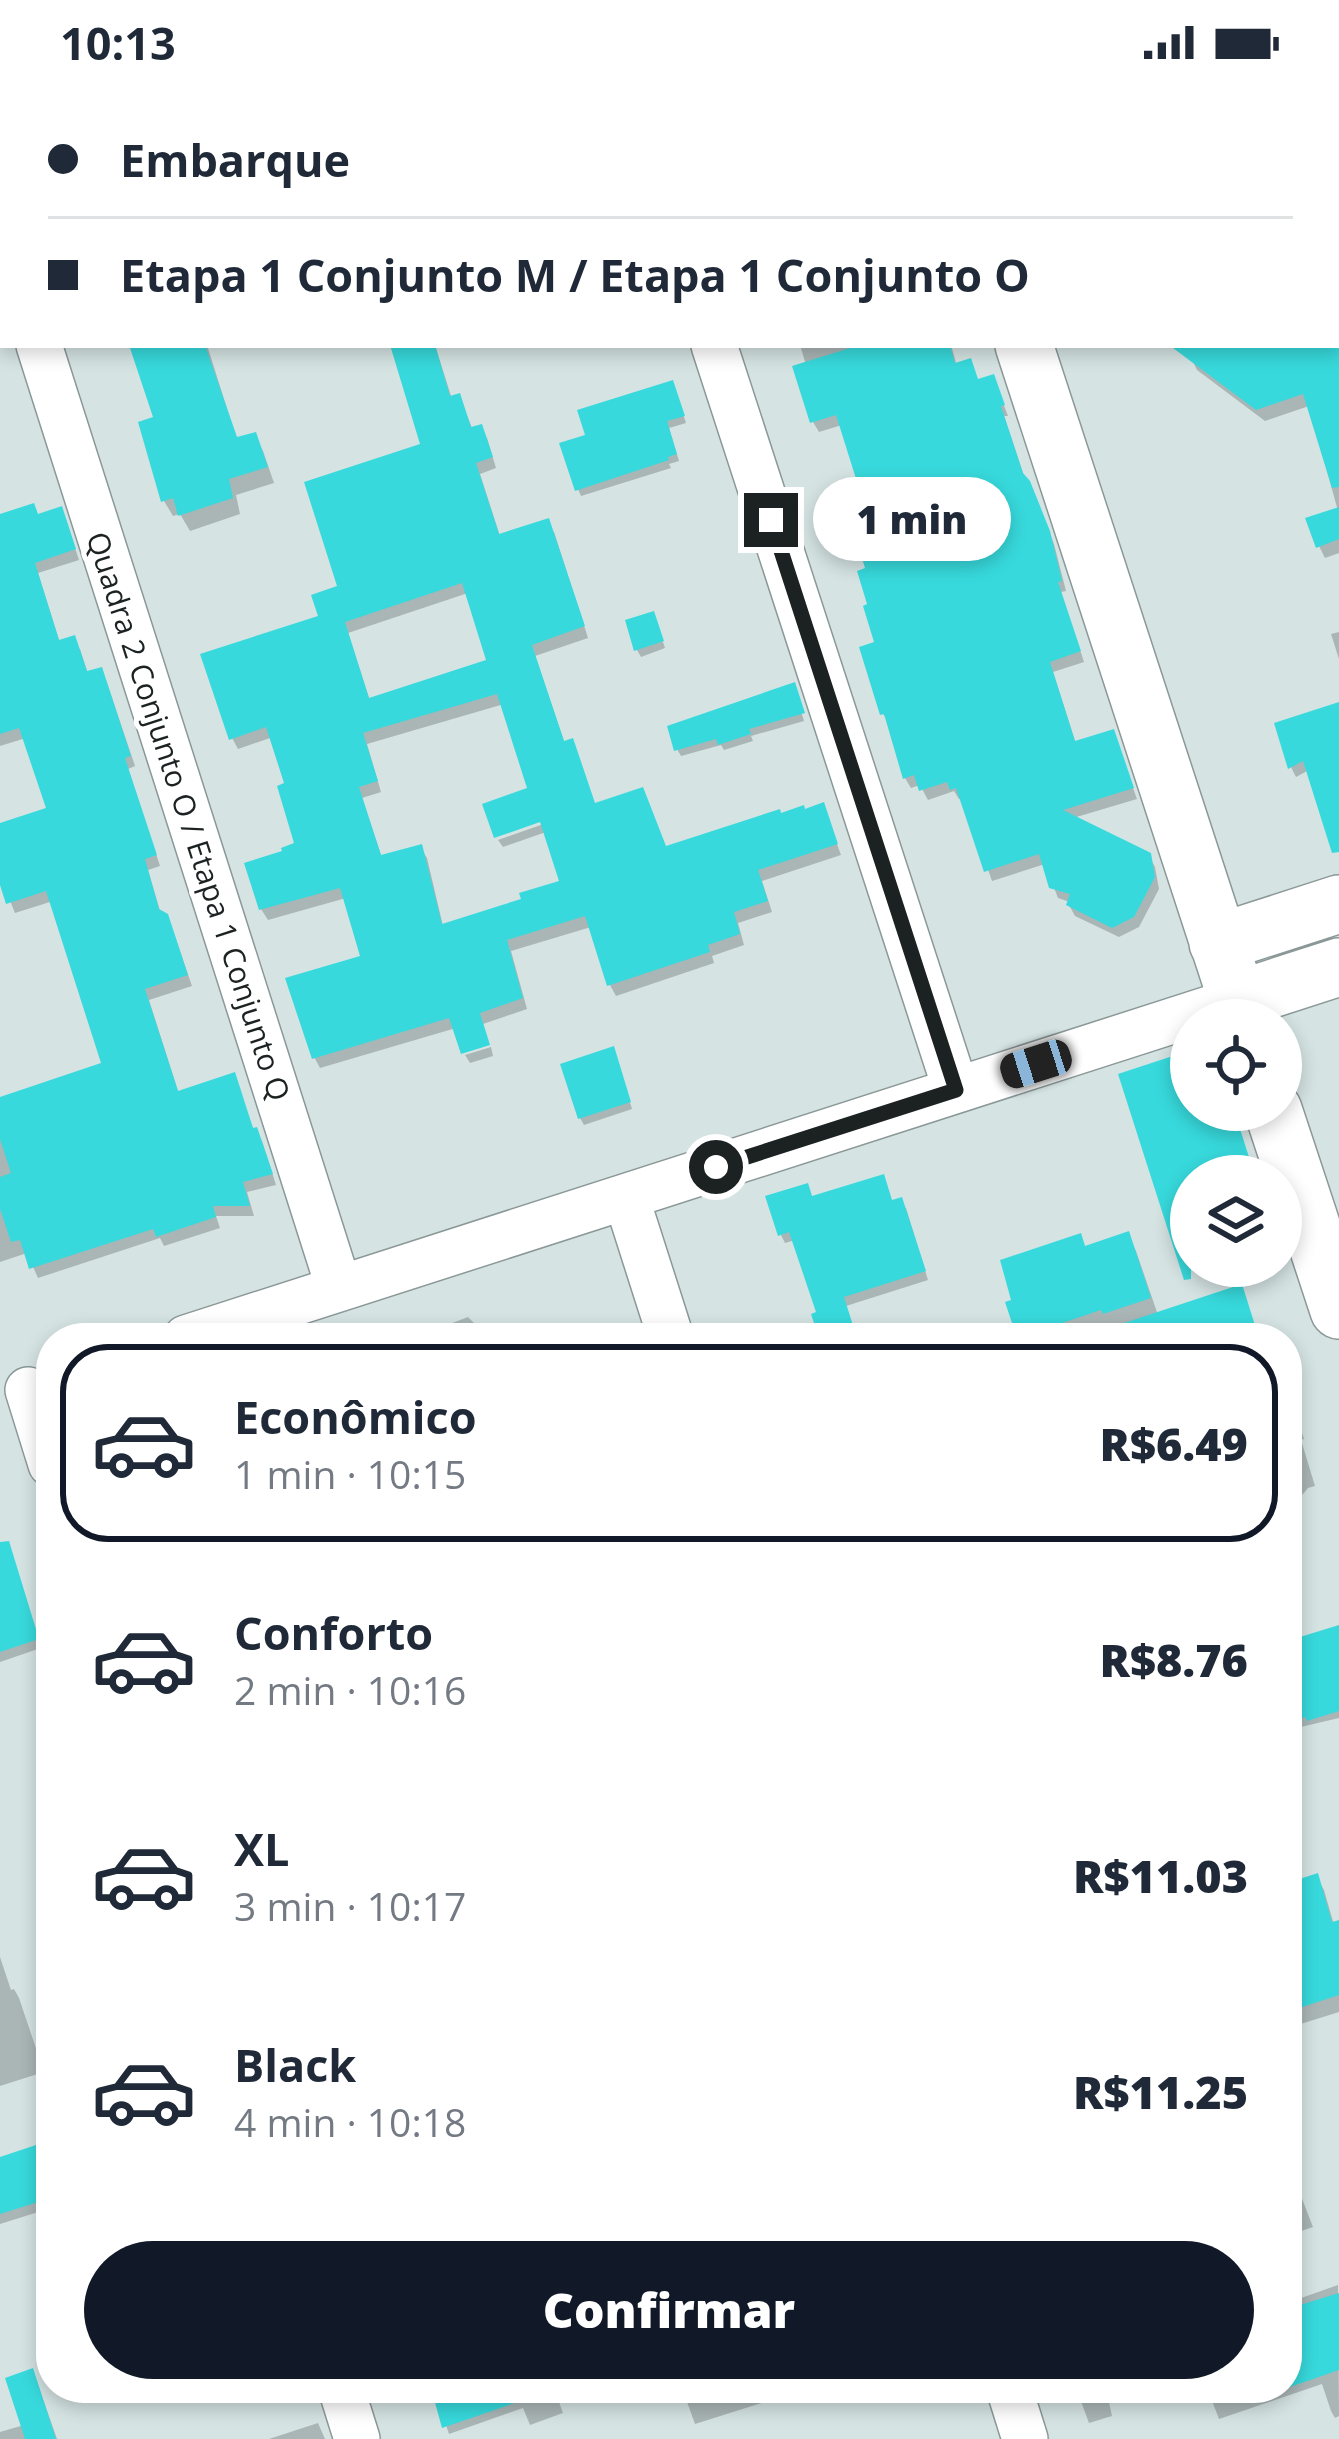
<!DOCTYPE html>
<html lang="pt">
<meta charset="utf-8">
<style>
:root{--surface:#fff;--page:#f6f6f7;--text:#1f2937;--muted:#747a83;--line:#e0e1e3;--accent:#111827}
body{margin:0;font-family:"Open Sans",sans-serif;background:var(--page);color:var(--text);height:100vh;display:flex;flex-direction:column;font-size:45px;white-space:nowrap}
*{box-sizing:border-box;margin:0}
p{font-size:39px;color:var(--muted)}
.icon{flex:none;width:66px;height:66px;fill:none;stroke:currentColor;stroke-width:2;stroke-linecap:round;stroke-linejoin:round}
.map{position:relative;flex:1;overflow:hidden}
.panel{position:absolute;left:36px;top:1239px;width:1266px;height:1080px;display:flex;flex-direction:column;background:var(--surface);border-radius:48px;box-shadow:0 6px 18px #0003}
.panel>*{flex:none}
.top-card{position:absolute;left:0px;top:0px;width:1341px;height:264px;box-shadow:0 6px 18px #0003;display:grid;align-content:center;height:264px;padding:0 48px;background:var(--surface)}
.fabs{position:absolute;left:1170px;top:915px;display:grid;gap:24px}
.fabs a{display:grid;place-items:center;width:132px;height:132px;border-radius:50%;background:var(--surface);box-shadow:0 6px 18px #0003;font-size:60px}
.end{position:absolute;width:54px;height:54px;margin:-27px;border:15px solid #1c2121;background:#fff;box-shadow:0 0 0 6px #fff}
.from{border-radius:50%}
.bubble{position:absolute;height:84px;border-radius:42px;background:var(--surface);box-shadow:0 6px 18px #0003;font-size:39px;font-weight:800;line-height:84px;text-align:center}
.car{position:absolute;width:36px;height:72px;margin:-36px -18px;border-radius:15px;box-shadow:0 0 9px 3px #0007;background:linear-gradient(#222 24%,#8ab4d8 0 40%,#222 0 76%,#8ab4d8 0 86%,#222 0)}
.top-card b{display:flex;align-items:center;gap:42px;height:114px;font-size:45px}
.top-card b+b{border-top:3px solid var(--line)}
.top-card i{width:30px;height:30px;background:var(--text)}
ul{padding:21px 0 0;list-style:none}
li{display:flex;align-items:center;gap:36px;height:198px;margin:0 24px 18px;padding:0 24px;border:6px solid transparent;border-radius:48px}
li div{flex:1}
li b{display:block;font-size:45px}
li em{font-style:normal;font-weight:800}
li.active{border-color:var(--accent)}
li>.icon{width:108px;height:108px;stroke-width:1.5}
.action{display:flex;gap:24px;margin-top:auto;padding:24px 48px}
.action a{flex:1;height:138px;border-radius:72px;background:var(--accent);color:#fff;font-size:48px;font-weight:800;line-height:138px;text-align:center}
.status{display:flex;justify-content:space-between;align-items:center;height:84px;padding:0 60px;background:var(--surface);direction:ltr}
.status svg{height:33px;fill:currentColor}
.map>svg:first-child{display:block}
</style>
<div class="status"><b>10:13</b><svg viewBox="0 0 49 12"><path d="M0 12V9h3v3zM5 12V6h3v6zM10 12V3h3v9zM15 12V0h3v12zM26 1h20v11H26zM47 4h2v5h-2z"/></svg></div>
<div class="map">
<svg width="1339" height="2355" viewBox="0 0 1339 2355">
<rect width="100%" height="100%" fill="#d5e3e3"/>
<path fill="#0003" fill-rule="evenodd" d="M47 0H300L301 1 37 3Z
M430 0H527L518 3H424Z
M670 0H724L715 3H671Z
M133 261H207L237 356 254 351 263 367 274 399 236 411 240 430 190 447 180 430 173 432 164 417 157 335Z
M393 261H435L452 315 459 313 473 346 481 343 487 354 496 384 480 390 500 452 554 448 588 554 535 572 565 660 596 722 667 765 823 722 841 771 762 797 772 828 738 839 744 861 712 872 714 879 616 912 610 901 591 843 511 867 527 925 483 940 456 944 320 984 314 973 363 874 346 814 268 836 261 825 298 761 288 701 273 653 238 665 232 654 322 534 424 362ZM468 509 490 578 370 617 348 549ZM504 620 531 706 555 736 498 756 503 763 546 748 563 799 524 817 443 842 427 774 420 763 382 774 362 714 381 708 367 660Z
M800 261H951L957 282 970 278 979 298 993 293 1008 332H1004L1025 395 1035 411 1054 460 1066 507 1061 508 1084 578 1053 588 1076 660 1113 648 1137 715 1073 734 1149 772 1155 783 1159 805 1139 843 1119 853 1075 832 1069 821 1070 818 1058 814 1045 780 992 797 963 714 959 715 954 707 928 716 920 701 911 704 905 694 890 640 883 630 869 486 878 454 842 341 819 348 813 338 806 281Z
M1185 261H1325L1339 303V469L1325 474 1319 462 1338 427 1309 322 1265 337 1197 286Z
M675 306 686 339 669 344 679 377 669 380 671 384 581 412 578 405 589 353Z
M39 432 66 436 79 476 38 489 60 559 80 565 88 590 106 596 135 682 128 685 160 782 148 786 161 830 172 844 192 902 149 916 179 1010 234 992 254 1047 262 1057 276 1101 247 1108 254 1132H216L220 1144 164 1162 160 1154 38 1194 27 1169 0 1178V1016L105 981 53 817 15 829 0 792V742L50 726 26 654 0 662V434Z
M656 537 665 564 641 573 637 566Z
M1339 548V575L1331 550Z
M794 605 804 637 751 652 753 657 724 666 721 661 681 672 677 665Z
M1339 621V767L1309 686 1296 693 1291 683Z
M491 963 493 972 470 979 465 971Z
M616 972 632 1025 584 1041 580 1034Z
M813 1115 893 1119 906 1124 928 1196 846 1222 857 1254H823L819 1230 795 1156 785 1159 781 1151Z
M1128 1151 1136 1167 1158 1231 1258 1254H1158L1113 1241 1072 1254H1020L1009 1220 1087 1165Z
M468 1233 478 1243 484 1241 490 1254H441L447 1241Z
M1291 1315 1304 1355 1301 1356 1315 1402 1308 1404 1303 1410 1287 1415V1316Z
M0 1472 13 1478 41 1564 0 1578Z
M1339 1544V1634L1288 1646 1287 1560Z
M1288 1788 1297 1799 1316 1792 1324 1806 1334 1841 1339 1839V1928L1291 1943 1287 1937Z
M0 1873 11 1906 14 1905 19 1914 44 1988 0 2002Z
M51 2060V2135L48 2125 0 2140V2076Z
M1301 2112 1313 2143 1287 2152V2117Z
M1338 2201 1339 2332 1335 2334 1331 2327 1322 2300 1219 2335 1207 2304H1287V2219Z
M36 2295 57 2355H0V2348L24 2341Z
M434 2304H594L558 2315 563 2329 530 2341 523 2324 449 2350Z
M682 2304H760L765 2318 695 2340Z
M1076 2304H1151L1109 2318 1112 2332 1089 2339Z
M318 2339 325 2355H269Z"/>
<path fill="#37d9dc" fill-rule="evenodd" d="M129 261H205L237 353 256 348 268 383 229 395 233 414 178 432 173 414 161 418 138 338 153 333Z
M390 261H435L450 312 460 309 471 343 482 340 493 373 476 379 499 450 549 434 585 542 532 561 564 657 573 654 595 719 643 703 666 762 780 725 781 729 804 721 805 725 824 718 838 760 758 786 768 817 734 828 740 850 708 861 710 868 607 902 585 832 507 856 523 914 480 929 490 961 461 970 449 934 312 975 285 894 360 872 340 804 259 826 244 779 282 767 281 764 294 759 277 702 284 699 266 643 229 656 200 570 318 532 311 511 337 502 304 398 420 360ZM462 499 486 576 369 614 345 538ZM497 610 527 704 482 720 494 754 540 738 559 797 519 809 521 815 442 840 422 760 381 771 359 703 378 697 363 649Z
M860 261H950L955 279 971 274 978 295 994 290 1005 321 1001 322 1023 389 1030 397 1050 447 1062 497 1058 498 1081 567 1050 578 1075 657 1114 645 1134 704 1063 726 1151 769 1155 793 1134 833 1112 844 1066 821 1070 810 1049 804 1039 770 984 788 956 704 950 706 947 698 919 707 914 691 903 695 884 630 880 631 859 563 874 558 863 522 867 520 857 487 865 484 857 458 874 452 836 331 810 339 792 282Z
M1169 261H1339V403L1332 404 1303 310 1256 326Z
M673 296 685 332 667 337 677 370 668 373 669 376 575 407 559 359 585 351 577 326Z
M34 419 38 430 62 422 76 465 35 479 59 556 75 551 87 587 102 583 131 672 125 674 157 771 145 775 159 825 168 830 188 891 145 905 178 1007 235 988 253 1044 257 1043 273 1090 243 1098 250 1122H213L216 1133 156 1153 153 1145 29 1185 20 1156 11 1158 0 1125V1093L11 1089 0 1055V1013L101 979 46 807 6 820 0 801V739L46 724 19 644 0 650V430Z
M1339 423V455L1316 464 1305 434Z
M654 527 664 557 634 567 625 536Z
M795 598 805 629 749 645 751 650 718 661 716 655 674 667 667 642Z
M1339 618V768L1332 769 1303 677 1288 685 1274 639Z
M614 962 631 1018 578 1035 560 980Z
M1191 966V1026H1234L1255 1092H1191V1195L1184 1196 1118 990Z
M884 1090 892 1116 902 1113 926 1187 844 1213 857 1254H819L811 1230 816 1228 789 1148 778 1152 765 1112 808 1099 812 1112Z
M1129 1147 1151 1214 1103 1230 1101 1226 1017 1254 1005 1218 1011 1216 1000 1176 1081 1149 1085 1162Z
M1242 1200 1259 1254H1098L1097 1248Z
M9 1457 39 1555 0 1568V1458Z
M1339 1541V1627L1307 1637 1305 1633 1287 1639V1557Z
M1318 1789 1332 1838 1339 1836V1911L1287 1928V1799Z
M51 2056V2114L0 2130V2073Z
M1339 2209V2286L1287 2304V2225Z
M33 2284 56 2355H25L5 2294Z
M431 2304H543L544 2309 442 2344Z"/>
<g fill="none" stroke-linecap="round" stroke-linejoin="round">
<g stroke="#8b9898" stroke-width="48">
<path id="minor" d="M629 0 630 3
M0 139 3 149
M39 261 339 1204
M714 261 956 1006
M626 1113 671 1254
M186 1254 1237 916
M28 1306 51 1380
M341 2304 357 2355
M1009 2304 1025 2355"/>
</g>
<g stroke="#8b9898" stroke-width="60">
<path id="tertiary" d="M940 0 941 3
M1024 261 1244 936
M1218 859 1339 820
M1237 916 1339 883
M1273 1026 1339 1226"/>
</g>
<use href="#minor" stroke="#fff" stroke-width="45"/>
<use href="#tertiary" stroke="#fff" stroke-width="57"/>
</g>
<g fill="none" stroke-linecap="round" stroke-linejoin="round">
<path stroke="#1c2121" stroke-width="15" d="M716 1083 956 1006 771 436"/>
</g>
<g text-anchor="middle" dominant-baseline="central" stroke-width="10" stroke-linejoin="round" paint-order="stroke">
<g font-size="30" fill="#1c2121" stroke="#fff">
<text transform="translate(189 732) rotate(72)">Quadra 2 Conjunto O / Etapa 1 Conjunto Q</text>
</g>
</g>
</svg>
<div class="fabs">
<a><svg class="icon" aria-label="locate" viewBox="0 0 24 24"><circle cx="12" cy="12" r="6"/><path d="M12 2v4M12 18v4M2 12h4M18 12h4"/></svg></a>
<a><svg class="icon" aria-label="layers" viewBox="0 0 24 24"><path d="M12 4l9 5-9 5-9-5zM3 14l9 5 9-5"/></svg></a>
</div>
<i class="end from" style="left:716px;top:1083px"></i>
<i class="end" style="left:771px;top:436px"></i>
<div class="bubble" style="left:813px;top:393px;width:198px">1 min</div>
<i class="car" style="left:1036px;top:980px;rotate:252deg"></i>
<div class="top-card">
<b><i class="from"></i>Embarque</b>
<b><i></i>Etapa 1 Conjunto M / Etapa 1 Conjunto O</b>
</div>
<section class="panel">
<ul>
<li class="active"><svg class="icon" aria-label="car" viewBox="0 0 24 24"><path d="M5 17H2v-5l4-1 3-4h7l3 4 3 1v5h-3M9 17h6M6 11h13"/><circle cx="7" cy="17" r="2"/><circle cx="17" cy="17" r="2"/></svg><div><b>Econômico</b><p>1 min · 10:15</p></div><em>R$6.49</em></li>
<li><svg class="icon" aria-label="car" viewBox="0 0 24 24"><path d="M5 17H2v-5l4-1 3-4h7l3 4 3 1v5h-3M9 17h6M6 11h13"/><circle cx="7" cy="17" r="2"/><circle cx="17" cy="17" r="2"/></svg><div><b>Conforto</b><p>2 min · 10:16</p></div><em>R$8.76</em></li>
<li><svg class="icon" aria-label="car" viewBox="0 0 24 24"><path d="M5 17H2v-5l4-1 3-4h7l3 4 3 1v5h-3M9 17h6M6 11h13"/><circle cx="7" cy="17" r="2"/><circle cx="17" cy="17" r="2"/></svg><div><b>XL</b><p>3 min · 10:17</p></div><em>R$11.03</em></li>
<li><svg class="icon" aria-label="car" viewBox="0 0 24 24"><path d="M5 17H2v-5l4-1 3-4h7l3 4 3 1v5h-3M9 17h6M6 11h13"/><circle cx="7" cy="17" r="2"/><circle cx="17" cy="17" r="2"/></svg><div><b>Black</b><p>4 min · 10:18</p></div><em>R$11.25</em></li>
</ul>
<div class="action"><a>Confirmar</a></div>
</section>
</div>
